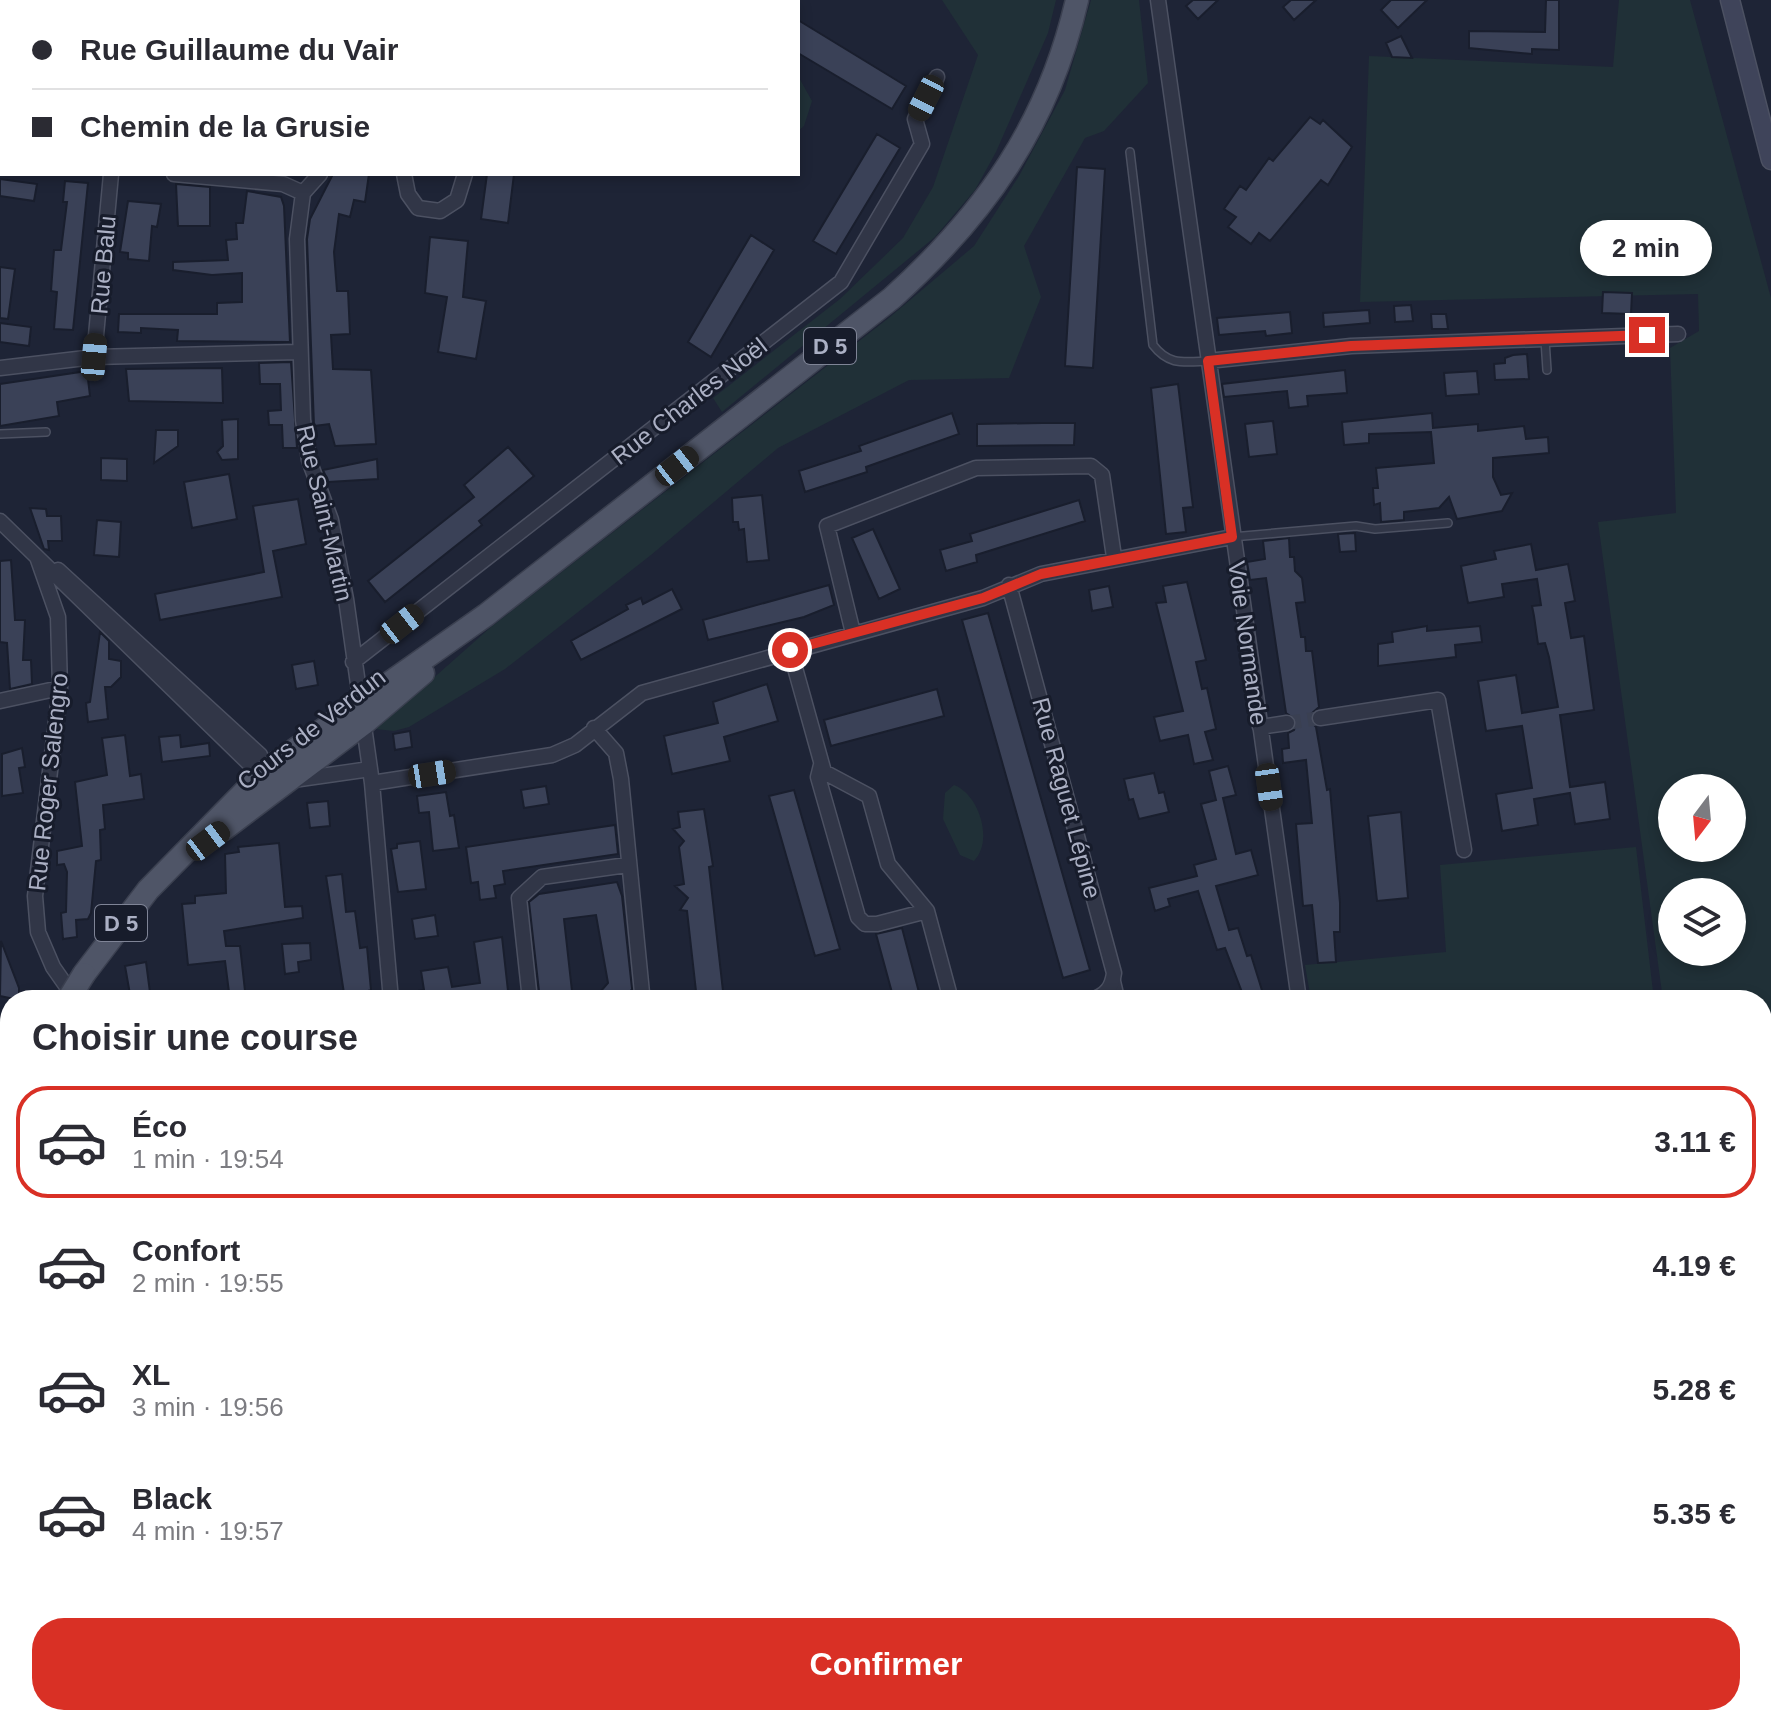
<!DOCTYPE html>
<html lang="fr">
<meta charset="utf-8">
<style>
:root{--surface:#fff;--page:#f7f7f7;--text:#2b2b33;--muted:#7c7c81;--line:#e1e1e2;--accent:#d93025}
body{margin:0;font-family:Arial,sans-serif;background:var(--page);color:var(--text);height:100vh;display:flex;flex-direction:column;font-size:30px;white-space:nowrap}
*{box-sizing:border-box;margin:0}
p{font-size:26px;color:var(--muted)}
.icon{flex:none;width:44px;height:44px;fill:none;stroke:currentColor;stroke-width:2;stroke-linecap:round;stroke-linejoin:round}
.map{position:relative;flex:1;overflow:hidden}
.side{position:absolute;left:0px;top:990px;width:1772px;height:736px;display:flex;flex-direction:column;background:var(--surface);border-radius:32px 32px 0 0;box-shadow:0 4px 12px #0003}
.side>*{flex:none}
.top-card{position:absolute;left:0px;top:0px;width:800px;height:176px;box-shadow:0 4px 12px #0003;display:grid;align-content:center;height:176px;padding:0 32px;background:var(--surface)}
.needle{width:52px;rotate:196deg}
.controls{position:absolute;left:1658px;top:774px;display:grid;gap:16px}
.controls a{display:grid;place-items:center;width:88px;height:88px;border-radius:50%;background:var(--surface);box-shadow:0 4px 12px #0003;font-size:40px}
.end{position:absolute;width:36px;height:36px;margin:-18px;border:10px solid #d93025;background:#fff;box-shadow:0 0 0 4px #fff}
.from{border-radius:50%}
.bubble{position:absolute;height:56px;border-radius:28px;background:var(--surface);box-shadow:0 4px 12px #0003;font-size:26px;font-weight:700;line-height:56px;text-align:center}
.car{position:absolute;width:24px;height:48px;margin:-24px -12px;border-radius:10px;box-shadow:0 0 6px 2px #0007;background:linear-gradient(#222 24%,#8ab4d8 0 40%,#222 0 76%,#8ab4d8 0 86%,#222 0)}
.top-card b{display:flex;align-items:center;gap:28px;height:76px;font-size:30px}
.top-card b+b{border-top:2px solid var(--line)}
.top-card i{width:20px;height:20px;background:var(--text)}
ul{padding:0;list-style:none}
li{display:flex;align-items:center;gap:24px;height:112px;margin:0 16px 12px;padding:0 16px;border:4px solid transparent;border-radius:32px}
li div{flex:1}
li b{display:block;font-size:30px}
li em{font-style:normal;font-weight:700}
li.selected{border-color:var(--accent)}
li>.icon{width:72px;height:72px;stroke-width:1.5}
h2{padding:0 32px;font-size:36px;line-height:96px}
.primary-button{display:flex;gap:16px;margin-top:auto;padding:16px 32px}
.primary-button a{flex:1;height:92px;border-radius:32px;background:var(--accent);color:#fff;font-size:32px;font-weight:700;line-height:92px;text-align:center}
.map>svg:first-child{display:block}
</style>
<div class="map">
<svg width="1771" height="1726" viewBox="0 0 1771 1726">
<rect width="100%" height="100%" fill="#1e2436"/>
<path fill="#203037" fill-rule="evenodd" d="M942 0H1056L1048 33 996 152 975 190 935 237 722 412 713 398 840 299 903 238 933 187 978 55Z
M1091 0H1139L1148 83 1104 131 1085 138 1024 246 1041 297 1009 378 909 380 778 448 651 555 505 669 409 727 394 731 376 729 491 627 890 317 974 246 1019 176 1065 90Z
M1619 0H1690L1771 298V1029L1762 1030V1000H1663L1598 522 1676 513 1670 348 1699 331 1698 294 1360 302 1369 56 1613 67ZM1672 788H1732V848H1672ZM1672 892H1732V952H1672Z
M798 76 812 101 804 126 798 131Z
M954 785C979 794 994 841 974 861L960 855 943 819 945 793Z
M1636 847 1654 1000H1311L1305 965 1446 952 1440 865Z
M10 1229V1323L0 1321V1293Z
M161 1716H313L270 1726H161Z"/>
<path fill="#3a4157" stroke="#191e2d" stroke-width="2" d="M1193 0H1218L1198 19 1186 6Z
M1291 0H1316L1294 20 1283 7Z
M1391 0H1427L1398 28 1381 10Z
M1546 0H1559V50L1532 49V54L1469 48V31L1545 32Z
M798 20 906 86 892 109 798 53Z
M1401 36 1412 58 1392 57 1386 43Z
M1310 117 1320 124 1323 120 1352 147 1328 185 1321 180 1270 241 1259 233 1251 244 1228 227 1236 217 1224 209 1240 186 1246 190 1269 158 1273 161Z
M877 134 900 148 836 254 813 241Z
M1077 167 1105 169 1093 368 1065 366Z
M333 174H369L365 202 354 200 350 217 339 214 334 252 337 291H348L350 334 331 335 333 369 371 370 376 444 335 446 329 424 314 426 307 239 310 219Z
M487 174H514L508 223 481 219Z
M0 179 37 184 34 201 0 196Z
M65 181 88 183 73 330 54 329 57 292 51 291 54 250H61L67 202H63Z
M176 184 210 187V226H178Z
M247 191 281 197 284 206 290 342 177 341 178 330 141 328V333L118 332 119 314H217V303L242 302V273L212 275 173 270V262L228 260 226 240 237 239 236 223H243Z
M128 201 161 204 157 227 152 226 149 261 128 259V253L120 252Z
M751 235 774 250 711 357 688 342Z
M430 237 468 241 463 297 486 301 476 359 438 352 447 297 425 293Z
M0 267 15 269 8 319 0 318Z
M1603 292 1632 293 1631 314 1602 313Z
M1411 305 1413 321 1395 322 1394 306Z
M1369 310 1370 323 1324 327 1323 313Z
M1290 312 1292 333 1266 336 1265 331 1219 335 1217 318Z
M1431 314H1446L1448 329H1432Z
M0 323 31 327 29 346 0 342Z
M1527 354 1529 379 1495 380 1494 364 1505 363V358L1513 355Z
M291 362 297 448H283L282 425H269L268 411 281 410 280 384H260L259 363Z
M222 368 223 403 129 401 126 369Z
M1345 370 1347 393 1307 396 1308 406 1289 408 1287 391 1224 397 1222 384Z
M87 371 90 396 57 402 59 416 0 426V384Z
M1477 371 1479 394 1446 396 1444 373Z
M1178 384 1193 507 1183 508 1186 532 1166 534 1151 388Z
M952 413 959 434 866 467 867 472 805 492 799 471 861 451 859 446Z
M1432 413 1433 428 1478 424V431L1524 426 1526 439 1548 437 1549 453 1493 458V477L1501 495 1512 493 1502 511 1457 519 1449 497 1439 508 1404 512V520L1381 522 1380 503 1374 505 1373 488H1378L1376 468 1434 463 1431 432 1369 434V443L1344 445 1342 422Z
M238 419V459L222 460 217 452 223 446 222 420Z
M1273 421 1277 454 1249 457 1245 424Z
M1042 423H1075L1074 445 977 446V424Z
M156 430H178V446L154 463Z
M508 447 534 476 479 521 482 525 385 602 368 581 474 497 464 485Z
M101 458 127 459V481L101 480Z
M377 459 378 479 328 482 323 470Z
M229 474 237 519 192 528 184 482Z
M762 495 769 560 747 562 744 529 739 530 738 522H733L732 498Z
M298 499 306 544 273 551 282 597 160 620 155 594 264 572 253 506Z
M1079 500 1085 521 976 555 977 562 946 571 940 550 972 541 970 534Z
M30 508 46 509 47 516H61L62 541H48L49 550 44 549Z
M97 520 121 522 119 557 94 555Z
M873 529 900 589 879 599 852 538Z
M1355 533 1356 551 1340 552 1338 534Z
M1289 538 1290 557H1294L1295 571 1302 578 1305 602 1296 603 1301 637H1305L1306 651H1312L1319 707 1311 714 1310 720 1316 727 1327 790 1330 789 1340 903V932H1334L1336 962 1318 963 1312 905 1303 906 1296 824 1312 823 1306 760 1283 763 1282 749 1289 748 1288 733 1294 730 1297 721 1286 713 1266 578 1250 580 1247 562 1265 559 1263 541Z
M1531 544 1536 570 1568 564 1575 601 1565 603 1571 638 1584 636 1594 710 1560 715 1570 787 1605 782 1610 819 1575 824 1570 793 1534 799 1538 825 1502 831 1496 794 1532 788 1522 726 1486 731 1478 681 1516 675 1522 713 1558 707 1549 657 1545 643 1538 644 1534 616 1532 606 1541 605 1537 579 1502 584 1504 597 1468 603 1461 566 1496 559 1494 551Z
M11 560 15 620H25L23 660H31L32 684 10 689 7 643 0 642V561Z
M1187 582 1206 660 1196 662 1202 689 1207 688 1216 729 1205 732 1213 760 1194 764 1188 735 1160 741 1154 717 1183 711 1156 603 1166 602 1163 586Z
M829 585 834 605 804 617 708 640 703 620Z
M1109 586 1113 607 1092 611 1089 590Z
M672 589 682 609 581 660 571 641 628 609 626 605 641 598 643 604Z
M988 613 1090 970 1063 978 962 620Z
M1427 626V631L1480 626 1482 642 1455 645 1456 657 1378 666V644L1393 642 1392 632Z
M100 632 109 641V659L121 661V677L111 687H105L108 719 88 722 86 703 90 702Z
M314 661 318 685 296 689 292 665Z
M767 684 778 721 724 737 730 761 672 774 664 736 718 723 713 702Z
M937 689 944 716 831 746 824 720Z
M410 731 412 747 395 750 393 734Z
M125 735 130 776 141 774 144 799 103 805 105 829 100 830 101 860 96 861 91 913 88 919 76 920 77 937 63 939 61 913 66 912 67 872 64 864 57 865V851L82 846 75 782 107 775 102 738Z
M180 735 181 747 209 743 210 756 162 762 159 737Z
M22 748 25 767 19 768 23 793 2 796V754Z
M1228 766 1236 795 1223 798 1236 854 1251 850 1258 875 1216 886 1229 930 1238 928 1247 956 1251 955 1265 1000H1245L1225 948 1217 950 1198 891 1168 899 1170 906 1155 911 1149 888 1197 876 1194 865 1216 859 1201 804 1216 800 1209 771Z
M1154 773 1159 793 1164 792 1169 812 1139 819 1133 799 1129 800 1124 779Z
M546 786 549 804 524 808 521 790Z
M794 790 840 949 815 956 769 796Z
M446 792 450 816 454 815 459 848 433 851 429 812 419 813 417 796Z
M328 801 330 826 310 828 307 803Z
M704 809 713 866 709 867 724 1000H697L687 911 680 910 688 898 675 886 684 884 679 847 684 841 673 829 680 827 678 812Z
M1401 812 1408 898 1377 901 1368 816Z
M615 825 618 854 503 871 505 884 494 886 496 898 480 900 478 882 471 883 466 847Z
M420 841 426 889 398 892 391 849 397 848V844Z
M279 843 285 907 302 906 303 918 224 931 226 946H240L246 1000H230L225 961 188 965 182 904 195 903V896L226 893 225 854 239 852 238 847Z
M342 874 346 912 355 911 360 948 367 947 371 990 368 991V1000H345L326 876Z
M617 882 622 896 632 989 624 1000H593L608 983 596 915 564 919 573 1000H540L529 902 539 894Z
M435 915 438 936 415 939 412 919Z
M902 928 921 1000H894L876 934Z
M502 937 509 1000H417V991L424 990 421 971 448 967 452 987 480 983 474 942Z
M1 941 19 988V1000L0 996Z
M310 943 311 960 298 962 299 972 285 974 282 944Z
M146 962 151 1000H131L125 966Z"/>
<g fill="none" stroke-linecap="round" stroke-linejoin="round">
<path stroke="#3a4052" stroke-width="14" stroke-dasharray="14 7" stroke-linecap="butt" d="M586 0V2
M1287 723 1320 718"/>
<g stroke="#4c5162" stroke-width="10">
<path id="service" d="M1130 152 1153 345C1169 366 1184 362 1208 361
M1545 340 1547 370
M0 434 46 432
M1232 537 1356 526 1375 529 1448 523
M1116 979 1121 1000
M0 1080 10 1083
M192 1716 195 1726
M884 1716 891 1726
M696 1723 697 1726
M239 1726 283 1716
M828 1726 844 1716
M1083 1726 1084 1716"/>
</g>
<g stroke="#4c5162" stroke-width="17">
<path id="minor" d="M328 0 329 2
M1158 0 1299 1000
M432 2 434 0
M0 155 2 156
M174 174 283 184 303 193
M320 174 303 193 297 239 303 420 309 460 331 520 346 599 372 783 391 1000
M404 174 408 194 418 208 440 211 457 200 465 174
M94 357 111 174
M1208 361 1351 346 1678 334
M0 368 94 357 299 352
M0 521 261 775
M37 557 58 617 60 688 35 896 38 932 53 967 74 997
M58 570 260 755 267 775
M1009 585 1114 973C1112 988 1106 995 1092 1000
M853 633 827 526 976 468 1091 466 1102 475 1114 557
M790 650 824 772 869 796 888 864 927 911 951 1000
M353 662 841 282 922 144 915 119 937 77
M0 701 60 688
M1320 718 1438 700 1464 850
M1260 727 1287 723
M594 728 616 753 621 779 642 993 637 1000
M821 765 818 777 858 917 865 924H877L927 911
M293 780 370 769
M372 783 552 755 575 745 642 693 983 598 1041 574 1232 537
M530 1000 519 898 542 877 627 865
M1762 1186H1771
M1762 1375H1771
M10 1463 6 1489 10 1513
M1762 1578H1771
M566 1716 571 1726
M808 1716 815 1726
M35 1726 36 1716
M1214 1726V1716
M1427 1726 1428 1716
M1630 1726V1716"/>
</g>
<g stroke="#4c5162" stroke-width="21">
<path id="secondary" d="M1730 0 1771 160"/>
</g>
<g stroke="#3b4050" stroke-width="25">
<path id="primary" d="M224 829 363 724 423 673
M84 974 148 890 266 770 486 615 892 298C986 213 1048 125 1077 0
M0 1156 10 1127"/>
</g>
<use href="#service" stroke="#313647" stroke-width="7"/>
<use href="#minor" stroke="#313647" stroke-width="14"/>
<use href="#secondary" stroke="#3f445a" stroke-width="18"/>
<use href="#primary" stroke="#4f5567" stroke-width="22"/>
<path stroke="#53596e" stroke-width="5" stroke-dasharray="8 8" stroke-linecap="butt" d="M0 1029 10 1034
M0 1053 10 1058
M630 1716 633 1726
M746 1716 752 1726
M761 1716 767 1726"/>
<g stroke="#3b4050" stroke-width="25" stroke-linecap="butt">
<path id="primary-bridge" d="M68 1000 84 974"/>
</g>
<use href="#primary-bridge" stroke="#4f5567" stroke-width="22"/>
</g>
<g fill="none" stroke-linecap="round" stroke-linejoin="round">
<path stroke="#d93025" stroke-width="10" d="M790 650 983 598 1041 574 1232 537 1208 361 1351 346 1647 335"/>
</g>
<g text-anchor="middle" dominant-baseline="central" stroke-width="6" stroke-linejoin="round" paint-order="stroke">
<g fill="#171c2b" stroke="#7f8496" stroke-width="2">
<rect x="804" y="328" width="52" height="36" rx="6"/>
<rect x="95" y="905" width="52" height="36" rx="6"/>
</g>
<g font-size="22" font-weight="bold" fill="#abb0c4">
<text x="830" y="346">D 5</text>
<text x="121" y="923">D 5</text>
</g>
<g font-size="24" fill="#abb0c4" stroke="#171c2b">
<text transform="translate(103 265) rotate(-85)">Rue Balu</text>
<text transform="translate(689 401) rotate(-38)">Rue Charles Noël</text>
<text transform="translate(325 513) rotate(77)">Rue Saint-Martin</text>
<text transform="translate(1248 643) rotate(82)">Voie Normande</text>
<text transform="translate(311 729) rotate(-38)">Cours de Verdun</text>
<text transform="translate(48 782) rotate(-84)">Rue Roger Salengro</text>
<text transform="translate(1067 798) rotate(75)">Rue Raguet Lépine</text>
</g>
</g>
</svg>
<div class="controls">
<a><svg class="needle" viewBox="-14 -14 28 28"><path d="M0-13l5 13h-10z" fill="#e53935"/><path d="M0 13l5-13h-10z" fill="#7c7c81"/></svg></a>
<a><svg class="icon" aria-label="layers" viewBox="0 0 24 24"><path d="M12 4l9 5-9 5-9-5zM3 14l9 5 9-5"/></svg></a>
</div>
<i class="end from" style="left:790px;top:650px"></i>
<i class="end" style="left:1647px;top:335px"></i>
<div class="bubble" style="left:1580px;top:220px;width:132px">2 min</div>
<i class="car" style="left:926px;top:98px;rotate:207deg"></i>
<i class="car" style="left:94px;top:357px;rotate:5deg"></i>
<i class="car" style="left:677px;top:466px;rotate:52deg"></i>
<i class="car" style="left:402px;top:624px;rotate:52deg"></i>
<i class="car" style="left:432px;top:774px;rotate:81deg"></i>
<i class="car" style="left:1269px;top:787px;rotate:172deg"></i>
<i class="car" style="left:208px;top:841px;rotate:53deg"></i>
<div class="top-card">
<b><i class="from"></i>Rue Guillaume du Vair</b>
<b><i></i>Chemin de la Grusie</b>
</div>
<section class="side">
<h2>Choisir une course</h2>
<ul>
<li class="selected"><svg class="icon" aria-label="car" viewBox="0 0 24 24"><path d="M5 17H2v-5l4-1 3-4h7l3 4 3 1v5h-3M9 17h6M6 11h13"/><circle cx="7" cy="17" r="2"/><circle cx="17" cy="17" r="2"/></svg><div><b>Éco</b><p>1 min · 19:54</p></div><em>3.11 €</em></li>
<li><svg class="icon" aria-label="car" viewBox="0 0 24 24"><path d="M5 17H2v-5l4-1 3-4h7l3 4 3 1v5h-3M9 17h6M6 11h13"/><circle cx="7" cy="17" r="2"/><circle cx="17" cy="17" r="2"/></svg><div><b>Confort</b><p>2 min · 19:55</p></div><em>4.19 €</em></li>
<li><svg class="icon" aria-label="car" viewBox="0 0 24 24"><path d="M5 17H2v-5l4-1 3-4h7l3 4 3 1v5h-3M9 17h6M6 11h13"/><circle cx="7" cy="17" r="2"/><circle cx="17" cy="17" r="2"/></svg><div><b>XL</b><p>3 min · 19:56</p></div><em>5.28 €</em></li>
<li><svg class="icon" aria-label="car" viewBox="0 0 24 24"><path d="M5 17H2v-5l4-1 3-4h7l3 4 3 1v5h-3M9 17h6M6 11h13"/><circle cx="7" cy="17" r="2"/><circle cx="17" cy="17" r="2"/></svg><div><b>Black</b><p>4 min · 19:57</p></div><em>5.35 €</em></li>
</ul>
<div class="primary-button"><a>Confirmer</a></div>
</section>
</div>
